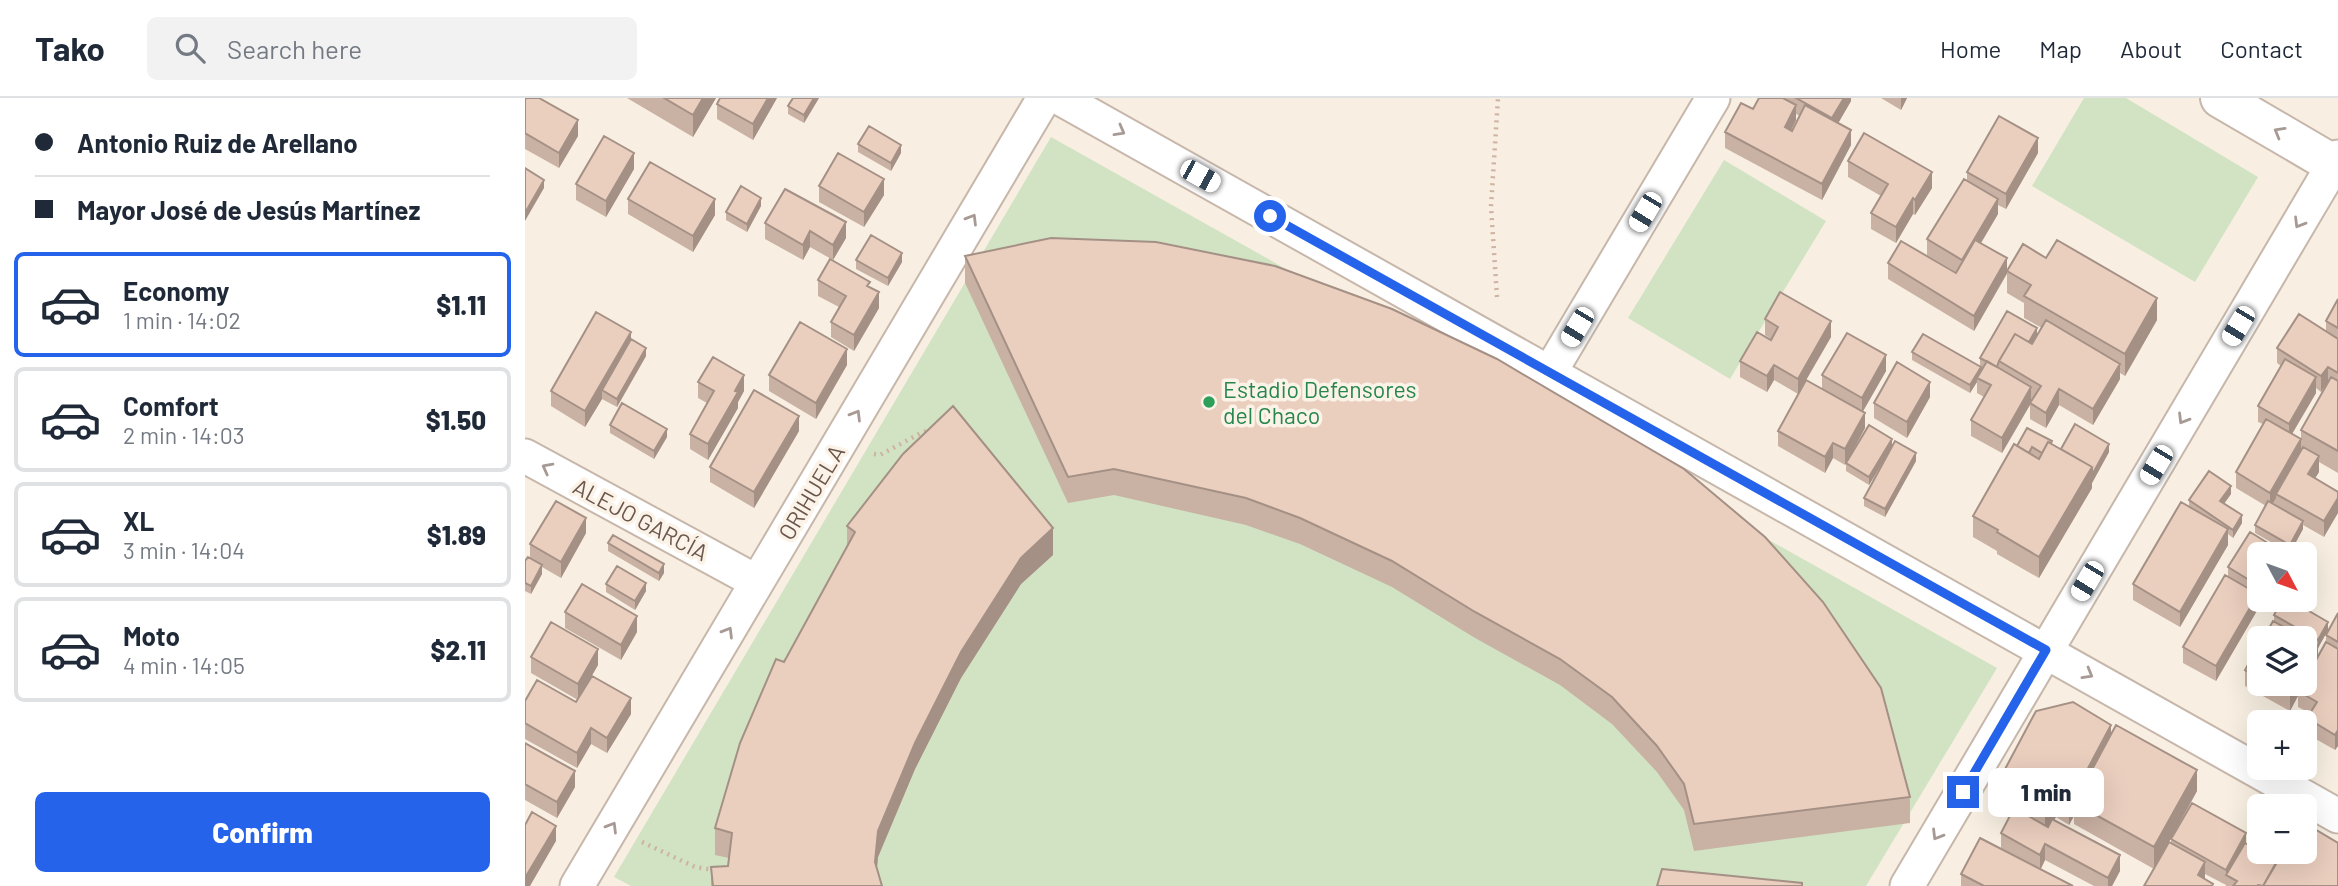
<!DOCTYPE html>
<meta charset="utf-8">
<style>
:root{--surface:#fff;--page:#f2f2f3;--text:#1f2937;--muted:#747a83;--line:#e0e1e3;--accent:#2563eb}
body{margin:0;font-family:Barlow,sans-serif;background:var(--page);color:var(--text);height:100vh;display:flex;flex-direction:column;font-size:26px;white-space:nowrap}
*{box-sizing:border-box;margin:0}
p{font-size:23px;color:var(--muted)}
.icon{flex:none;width:38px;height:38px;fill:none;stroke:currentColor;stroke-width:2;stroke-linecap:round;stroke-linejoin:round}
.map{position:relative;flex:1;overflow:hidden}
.panel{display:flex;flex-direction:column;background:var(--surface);width:525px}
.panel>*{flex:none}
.banner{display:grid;align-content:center;height:154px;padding:0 35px;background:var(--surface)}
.needle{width:46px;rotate:131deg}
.controls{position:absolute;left:1722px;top:444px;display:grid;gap:14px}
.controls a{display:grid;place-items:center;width:70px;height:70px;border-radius:10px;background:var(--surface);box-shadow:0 7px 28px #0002;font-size:35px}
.end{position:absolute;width:32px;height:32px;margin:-16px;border:9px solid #2563eb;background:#fff;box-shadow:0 0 0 4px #fff}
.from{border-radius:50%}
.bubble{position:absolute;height:49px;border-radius:10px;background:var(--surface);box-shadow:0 7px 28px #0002;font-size:23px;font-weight:800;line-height:49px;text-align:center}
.car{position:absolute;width:21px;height:42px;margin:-21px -10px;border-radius:9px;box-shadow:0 0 5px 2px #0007;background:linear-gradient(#fff 24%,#345 0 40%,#fff 0 76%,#345 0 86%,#fff 0)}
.banner b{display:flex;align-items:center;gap:24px;height:66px;font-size:26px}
.banner b+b{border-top:2px solid var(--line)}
.banner i{width:18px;height:18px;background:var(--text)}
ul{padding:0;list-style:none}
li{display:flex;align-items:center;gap:21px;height:105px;margin:0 14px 10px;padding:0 21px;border:4px solid var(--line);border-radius:10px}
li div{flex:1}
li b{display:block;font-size:26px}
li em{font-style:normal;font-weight:800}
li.current{border-color:var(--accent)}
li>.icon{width:63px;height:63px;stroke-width:1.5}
.action{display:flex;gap:14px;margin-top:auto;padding:14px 35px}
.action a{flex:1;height:80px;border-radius:10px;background:var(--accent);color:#fff;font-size:28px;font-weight:800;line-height:80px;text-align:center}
header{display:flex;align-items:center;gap:42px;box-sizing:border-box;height:98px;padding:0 35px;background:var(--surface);border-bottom:2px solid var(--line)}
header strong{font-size:33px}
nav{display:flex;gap:38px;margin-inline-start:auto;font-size:24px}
.search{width:490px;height:63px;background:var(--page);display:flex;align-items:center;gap:18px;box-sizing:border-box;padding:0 24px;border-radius:10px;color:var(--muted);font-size:26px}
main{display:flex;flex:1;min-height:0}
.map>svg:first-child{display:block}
</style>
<header>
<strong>Tako</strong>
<div class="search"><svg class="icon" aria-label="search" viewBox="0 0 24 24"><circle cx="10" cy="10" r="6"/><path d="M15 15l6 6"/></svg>Search here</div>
<nav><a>Home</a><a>Map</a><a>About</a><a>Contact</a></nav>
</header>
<main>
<section class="panel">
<div class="banner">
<b><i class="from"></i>Antonio Ruiz de Arellano</b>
<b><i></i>Mayor José de Jesús Martínez</b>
</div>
<ul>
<li class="current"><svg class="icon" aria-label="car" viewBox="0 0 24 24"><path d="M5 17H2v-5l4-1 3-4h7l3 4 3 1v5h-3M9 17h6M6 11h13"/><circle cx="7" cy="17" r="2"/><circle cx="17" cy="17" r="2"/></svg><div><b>Economy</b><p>1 min · 14:02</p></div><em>$1.11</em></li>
<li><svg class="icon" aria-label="car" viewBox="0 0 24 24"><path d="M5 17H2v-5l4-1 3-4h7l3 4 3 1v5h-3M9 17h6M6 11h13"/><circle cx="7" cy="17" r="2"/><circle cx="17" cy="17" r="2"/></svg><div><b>Comfort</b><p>2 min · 14:03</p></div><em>$1.50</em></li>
<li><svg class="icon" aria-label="car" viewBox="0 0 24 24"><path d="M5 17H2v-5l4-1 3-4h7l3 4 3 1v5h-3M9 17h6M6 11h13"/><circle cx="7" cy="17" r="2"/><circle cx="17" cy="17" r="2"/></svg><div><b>XL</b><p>3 min · 14:04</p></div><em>$1.89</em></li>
<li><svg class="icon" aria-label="car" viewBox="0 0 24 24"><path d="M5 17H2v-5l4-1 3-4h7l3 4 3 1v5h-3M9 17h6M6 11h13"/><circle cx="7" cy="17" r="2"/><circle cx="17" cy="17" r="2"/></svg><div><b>Moto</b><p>4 min · 14:05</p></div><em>$2.11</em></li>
</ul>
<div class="action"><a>Confirm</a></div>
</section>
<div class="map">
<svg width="1813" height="788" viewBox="0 0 1813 788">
<rect width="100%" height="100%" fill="#f8efe2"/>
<path fill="#d1e3c3" d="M1559 0H1601L1733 79 1670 184 1507 88Z
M526 39 1472 570 1341 788H106L89 779Z
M1199 62 1301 123 1205 281 1103 220Z"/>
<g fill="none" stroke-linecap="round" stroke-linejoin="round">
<g stroke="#c7b7ab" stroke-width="37">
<path id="minor" d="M535 0 1813 718
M1025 274 1188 0
M0 358 232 484
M52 788 519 0
M1382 788 1813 59"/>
</g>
<g stroke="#c7b7ab" stroke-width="42">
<path id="tertiary" d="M1695 0 1813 69"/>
</g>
<path stroke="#ceb2a2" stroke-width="4.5" stroke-dasharray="2 5" stroke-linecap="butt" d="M972 199 966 109 973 0
M349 356 355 357 396 335 407 331
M117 744 170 769 190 772"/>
<use href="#minor" stroke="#fff" stroke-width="33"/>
<use href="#tertiary" stroke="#fff" stroke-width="38"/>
</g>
<path fill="#c9b1a3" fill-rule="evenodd" d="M102 0H191L168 39Z
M252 0 228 42 192 21V6Z
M268 0H294L279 25 263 16V8Z
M1234 0H1326V3L1313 25 1326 47 1297 102 1200 50V34L1228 11ZM1271 16 1275 18 1267 33H1266L1271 22Z
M1356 0H1382L1376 12Z
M0 2 53 38 34 70 0 51Z
M333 46 376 55 366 73 333 54Z
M1513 55 1481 111 1473 107V116L1456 145 1482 173 1632 222 1600 278 1595 275V281L1568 327 1534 307 1521 330 1505 321V307L1477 355 1446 338V322L1459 299 1452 295V284L1445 295 1387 262V254L1455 268V260L1512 238 1517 230 1499 220V205L1482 195V176L1449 233 1363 181V165L1431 174 1402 157V141L1442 83V74Z
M1323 63 1407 90 1390 117 1388 116 1371 145 1346 131V115L1356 98 1323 79Z
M109 71 81 119 51 102V86Z
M294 88 359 97 339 129 294 104Z
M103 101 190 117 168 154 103 116Z
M236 108 222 134 201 122V114Z
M240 125 321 140 308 162 285 149 278 162 240 141Z
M440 158 1385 699V725L1169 753 1159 712 1132 674 1087 626 1035 587 950 540 867 489 775 446 721 427 589 397 543 405 440 185Z
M331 162 377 164 363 188 331 171Z
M293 182 345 189 354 210 329 253 306 239V224L314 209 293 198Z
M1813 201V375L1794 364V374L1790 380 1813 394 1799 439 1778 427V431L1765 455 1730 435V427L1741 408 1711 390V374L1738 326 1733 324V308L1756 268 1752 265V250L1801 233V223ZM1803 284 1776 332V341L1767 336 1791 295V290L1796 294Z
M1240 221 1306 239 1281 282 1297 291V277L1361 273 1338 313 1340 330 1320 367 1308 360 1300 375 1253 348V333L1273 296 1249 282 1242 294 1215 279V263L1246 241 1240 237Z
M106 241 121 258 92 309 77 301 60 329 26 308V293Z
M322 267 291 321 244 293V277Z
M173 284 219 293 213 304V310L183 362 165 351V336L182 305 173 300Z
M1405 299 1382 340 1349 320V305Z
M85 327 142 339 129 361 85 335Z
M274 333 229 410 185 384V369Z
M1527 346 1536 351 1584 354 1567 385V390L1514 480 1472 456V453L1448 439V418L1492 348Z
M1367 348 1391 363 1360 419 1339 408V400L1364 355 1344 387 1321 373V365Z
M1706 396 1699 406 1717 425 1708 440 1703 436V447L1655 529 1608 502V486L1664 409V402Z
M322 428 528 457 496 486 436 580 390 671 353 759 352 771 357 788H186V769L203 768 204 760 190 757V730L259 564 322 448Z
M1725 434 1759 455V457H1734V502H1740L1738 506 1733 503V511L1691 583 1658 565V549L1700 477 1703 479V469Z
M61 435 36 480 17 469V476L6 496 0 493V463L5 461V446Z
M83 445 139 475 134 483 83 453Z
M81 486 121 493 110 512 81 494Z
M40 514 112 534 96 562 40 530Z
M1813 515V654V648L1810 652 1782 636V620L1785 615 1773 609V598L1765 613 1720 588V572L1734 547V586H1780L1749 523V517L1803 532 1793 550V558L1801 544V537Z
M6 559 73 567 55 597 106 616 82 655 66 646 52 670 0 641V603L51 604 53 602 6 575Z
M1586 637 1672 693 1644 744 1646 745V741L1721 746 1752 763 1813 788H1701V787L1680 776V781L1688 788 1629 771 1549 726V718L1544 727 1531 719 1529 722 1595 773 1587 788H1569L1520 762 1516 771 1548 788H1436V776L1476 750V735L1485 717 1471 709V688Z
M0 645 50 689 32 720 0 702Z"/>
<path fill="#a49085" d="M178 0H191L168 39V17Z
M243 0H252L228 42V26Z
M289 0H294L279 25V17Z
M1319 0H1326V3L1307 36V20Z
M1376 0H1382L1376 12Z
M1271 7V22L1260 45V29Z
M53 22V38L34 70V55Z
M1326 32V47L1297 102V86Z
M1513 40V55L1481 111V96Z
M376 47V55L366 73V65Z
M109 55V71L81 119V103Z
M1407 74V90L1390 117V102Z
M359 81V97L339 129V114Z
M19 82V90L0 123V115Z
M236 100V108L222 134V126Z
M1388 100V116L1371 145V129Z
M190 101V117L168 154V138Z
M1473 101V116L1437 177V162Z
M321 124V140L308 162V147Z
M285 133V149L278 162V147Z
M377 155V164L363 188V180Z
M1482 160V175L1449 233V218Z
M354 194V210L329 253V237Z
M1632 200V222L1600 278V256Z
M1306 223V239L1273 296V281Z
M1512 230V239L1502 256V248Z
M106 234V249L77 292V301L60 329V313Z
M121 250V258L92 309V301Z
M322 251V267L291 321V305Z
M1361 257V273L1337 315V300Z
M1595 266V281L1568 327V311Z
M1249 267V282L1242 294V278Z
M1456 269V277L1452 280V284L1445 295V287Z
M1803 269V284L1796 294V278Z
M219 277V293L213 304V310L183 362V346Z
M1791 279V295L1764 341V326Z
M1405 284V299L1382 340V324Z
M1506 289V305L1477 355V340Z
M1534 291V307L1521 330V315Z
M1340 315V330L1320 367V351Z
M274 318V333L229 410V394Z
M142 331V339L129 361V353Z
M1367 341V349L1344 387V379Z
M1776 341V357L1751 396V400L1745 410V395Z
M1308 345V360L1300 375V359Z
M1584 346V354L1567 385V390L1514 480V459L1567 369Z
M1391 355V363L1360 419V411Z
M1794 358V374L1783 392V376Z
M1706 388V396L1695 411V403Z
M1813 400V415L1799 439V423Z
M1717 417V425L1708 440V432Z
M61 420V435L36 480V464Z
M1778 423V431L1765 455V447Z
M528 430V457L496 486 436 580 390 671 353 759 350 788V764L353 733 390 645 436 554 496 460Z
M1703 431V447L1655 529V514Z
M139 466V475L134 483V475Z
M17 467V476L6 496V488Z
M121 485V493L110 512V503Z
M1733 496V511L1691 583V568Z
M112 518V534L96 562V547Z
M1803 524V532L1793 550V564L1775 594 1773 593V598L1765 613V597L1771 586H1780V571L1793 549V542Z
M73 551V567L53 602V586Z
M106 600V616L82 655V640Z
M1586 627V649L1549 705V718L1544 727V706Z
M66 630V646L52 670V655Z
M1813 632V648L1810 652V637Z
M1672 672V693L1629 771V749Z
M50 673V689L32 720V704Z
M1531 697V719L1520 738V716Z
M31 728V743L5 788H0V780Z
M1721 735V751L1701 777V787V772Z
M1520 746V762L1515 772V757Z
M1595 757V773L1587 788H1583V780Z
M1680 764V780L1676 788 1673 777Z"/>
<path fill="#eacebe" stroke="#a49085" stroke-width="2" d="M1 0H14L53 22 34 55 0 35V2Z
M139 0H178L168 17Z
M195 0H243L228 26 192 6Z
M268 0H289L279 17 263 8Z
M1234 0H1258L1271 7 1260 29 1267 33 1280 7 1326 32 1297 86 1200 34 1216 5 1228 11Z
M1271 0H1319L1307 20Z
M1474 18 1513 40 1481 96 1442 74Z
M344 28 376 47 366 65 333 46Z
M1339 35 1407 74 1390 102 1388 100 1371 129 1346 115 1363 86 1323 63Z
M79 38 109 55 81 103 51 86Z
M313 55 359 81 339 114 294 88Z
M125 64 190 101 168 138 103 101Z
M0 70 19 82 0 115Z
M1439 81 1473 101 1437 162 1402 141Z
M216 88 236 100 222 126 201 114Z
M260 91 321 124 308 147 285 133 278 147 240 125Z
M346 137 377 155 363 180 331 162Z
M526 140 631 144 750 168 867 211 972 261 1159 371 1240 439 1298 504 1356 590 1385 699 1169 726 1159 686 1132 648 1087 599 1035 561 950 514 867 463 775 420 721 400 589 371 543 379 440 158Z
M1450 142 1482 160 1449 218 1363 165 1376 143 1431 175Z
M1532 142 1632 200 1600 256 1499 198 1506 187 1482 173 1498 146 1521 160Z
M305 161 345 184 342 188 354 194 329 237 306 224 321 198 293 182Z
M1255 194 1306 223 1273 281 1249 267 1242 278 1215 263 1232 234 1246 242 1253 229 1240 221Z
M1813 201V230L1801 223Z
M1482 213 1512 230 1504 244 1490 236 1474 263 1472 269 1455 260Z
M71 214 106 234 60 313 26 293Z
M1774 216 1813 241V275L1803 269 1796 278 1752 250Z
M1521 222 1595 266 1568 311 1534 291 1521 315 1505 305 1516 288 1474 263 1490 236 1507 246Z
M275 224 322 251 291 305 244 277Z
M1322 235 1361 257 1337 300 1297 277Z
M1398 236 1456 269 1445 287 1387 254Z
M106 241 121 250 92 301 77 292Z
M188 259 219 277 210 293 213 294 183 346 165 336 189 293 173 284Z
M1760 261 1791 279 1764 326 1733 308Z
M1462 263 1506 289 1477 340 1446 322 1466 287 1452 280Z
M1372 264 1405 284 1382 324 1349 305Z
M1806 279 1813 283V353L1776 332Z
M1281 282 1340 315 1320 351 1308 345 1300 359 1253 333Z
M229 292 274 318 229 394 185 369Z
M97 305 142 331 129 353 85 327Z
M428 308 528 430 496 460 436 554 390 645 353 733 350 764 357 788H188L186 769 203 768 207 735 190 730 215 645 251 561 259 564 330 434 322 428 378 356Z
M1741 321 1776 341 1745 395 1711 374Z
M1550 326 1584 346 1567 377V369L1536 351Z
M1344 327 1367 341 1344 379 1321 365Z
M1502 330 1527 343 1526 345 1523 344 1517 355 1507 349 1504 355 1492 348Z
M1370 343 1391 355 1360 411 1339 400Z
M1523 344 1567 369 1514 459 1472 434 1473 432 1448 418 1489 346 1514 361Z
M1778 349 1794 358 1783 376 1813 394V400L1799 423 1751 396Z
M1684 373 1706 388 1695 403 1717 417 1708 432 1664 402Z
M31 403 61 420 36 464 5 446Z
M1743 403 1778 423 1765 447 1730 427Z
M1656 404 1703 431 1655 514 1608 486Z
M1725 434 1759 455 1758 457H1734V488L1703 469Z
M88 437 139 466 134 475 83 445Z
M3 459 17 467 6 488 0 485V463Z
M92 468 121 485 110 503 81 486Z
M1700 477 1733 496 1691 568 1658 549Z
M57 486 112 518 96 547 40 514Z
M1757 502H1765L1803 524 1793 542 1749 517Z
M1813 515V544L1801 537Z
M1748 523 1793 548 1780 571V541H1738Z
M26 524 73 551 53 586 6 559Z
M1801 544 1813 551V632L1810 637 1782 620 1792 604 1773 593 1777 586H1780V582Z
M1734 547V580L1720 572Z
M67 578 106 600 82 640 66 630 52 655 0 625V603L12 582 51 604Z
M1745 586H1771L1765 597Z
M1548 604 1586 627 1544 706 1531 697 1520 716 1471 688 1511 613Z
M1591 627 1672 672 1629 749 1549 705Z
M0 645 50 673 32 704 0 686Z
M1667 705 1721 735 1701 772 1646 741Z
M1489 710 1523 729 1527 721 1595 757 1583 780 1520 746 1515 757 1476 735Z
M7 714 31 728 0 780V727Z
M1783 727 1813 745V788H1738L1754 761 1761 764 1767 754H1780V733Z
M1455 740 1548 788H1459L1436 776Z
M1644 744 1680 764 1673 777 1688 786 1687 788H1619Z
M1720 745 1734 753V754H1736L1752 763 1738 788 1733 787 1732 788H1708L1712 783 1701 777Z
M1137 771 1277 785V788H1132Z"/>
<defs><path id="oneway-chevron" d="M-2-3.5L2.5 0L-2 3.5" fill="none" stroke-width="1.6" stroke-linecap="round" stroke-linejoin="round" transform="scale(1.75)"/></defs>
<g stroke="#a79a94">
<use href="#oneway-chevron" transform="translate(595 33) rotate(29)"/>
<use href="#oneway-chevron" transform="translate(1754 34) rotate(-150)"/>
<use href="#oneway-chevron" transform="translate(447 121) rotate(-59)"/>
<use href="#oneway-chevron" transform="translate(1774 125) rotate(121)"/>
<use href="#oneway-chevron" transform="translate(331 317) rotate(-59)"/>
<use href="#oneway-chevron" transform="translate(1658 321) rotate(121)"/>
<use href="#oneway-chevron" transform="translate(22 370) rotate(-152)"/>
<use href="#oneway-chevron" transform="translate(203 534) rotate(-59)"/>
<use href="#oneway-chevron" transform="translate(1563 576) rotate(30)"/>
<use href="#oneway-chevron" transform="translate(87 729) rotate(-59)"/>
<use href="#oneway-chevron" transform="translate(1412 737) rotate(121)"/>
</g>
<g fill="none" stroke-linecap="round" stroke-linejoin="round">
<path stroke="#2563eb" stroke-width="9" d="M745 118 1521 552 1438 694"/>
</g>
<circle fill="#2e9e5b" stroke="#fcf3e8" stroke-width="2.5" cx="684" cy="304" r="7"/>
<g text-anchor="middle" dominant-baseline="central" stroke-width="7" stroke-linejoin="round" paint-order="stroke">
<g font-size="23" fill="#27864d" stroke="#fcf3e8" text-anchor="start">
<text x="698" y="291">Estadio Defensores<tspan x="698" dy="26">del Chaco</tspan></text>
</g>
<g font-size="23" fill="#6c574c" stroke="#fcf3e8">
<text transform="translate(286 394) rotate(-59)">ORIHUELA</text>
<text transform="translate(116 421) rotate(28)">ALEJO GARCÍA</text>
</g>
</g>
</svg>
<div class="controls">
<a><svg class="needle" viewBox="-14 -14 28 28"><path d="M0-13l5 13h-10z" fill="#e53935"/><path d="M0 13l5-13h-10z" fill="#747a83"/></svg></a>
<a><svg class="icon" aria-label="layers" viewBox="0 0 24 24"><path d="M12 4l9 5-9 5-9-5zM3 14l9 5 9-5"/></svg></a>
<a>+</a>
<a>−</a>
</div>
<i class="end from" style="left:745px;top:118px"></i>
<i class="end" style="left:1438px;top:694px"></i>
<div class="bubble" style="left:1463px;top:670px;width:116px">1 min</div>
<i class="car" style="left:675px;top:78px;rotate:119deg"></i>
<i class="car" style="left:1120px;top:114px;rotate:211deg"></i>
<i class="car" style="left:1713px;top:228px;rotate:211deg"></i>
<i class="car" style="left:1052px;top:229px;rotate:211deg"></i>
<i class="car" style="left:1631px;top:367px;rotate:211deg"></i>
<i class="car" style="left:1562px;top:483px;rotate:211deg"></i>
</div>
</main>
